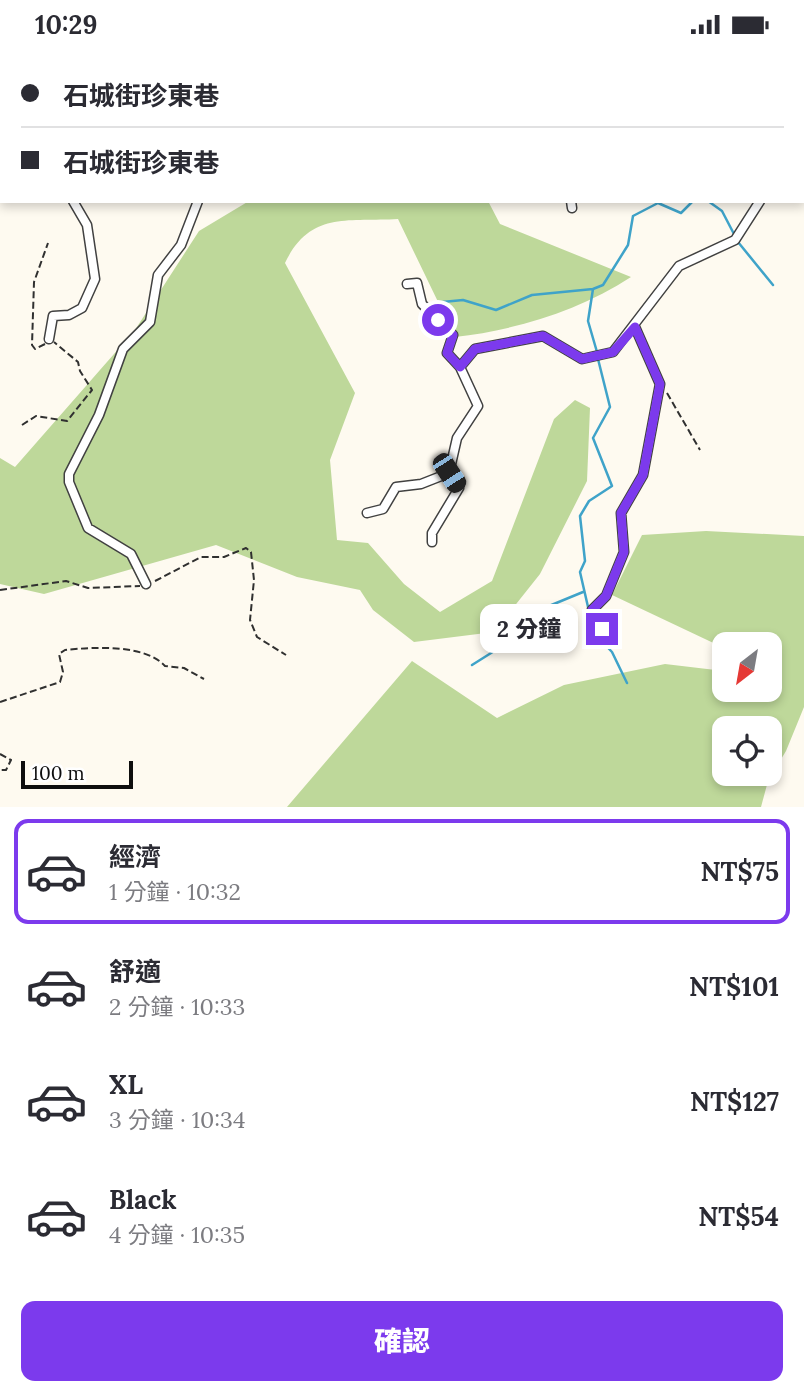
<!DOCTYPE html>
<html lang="zh-TW">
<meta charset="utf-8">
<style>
:root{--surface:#fff;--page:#f2f2f3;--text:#2b2b33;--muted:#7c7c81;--line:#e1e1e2;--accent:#7c3aed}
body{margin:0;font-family:Lora,"Noto Sans TC",serif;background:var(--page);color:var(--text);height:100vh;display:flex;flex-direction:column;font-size:26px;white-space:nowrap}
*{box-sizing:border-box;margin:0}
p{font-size:23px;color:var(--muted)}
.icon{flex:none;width:38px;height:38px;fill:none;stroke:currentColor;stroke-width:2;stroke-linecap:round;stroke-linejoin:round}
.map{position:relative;height:758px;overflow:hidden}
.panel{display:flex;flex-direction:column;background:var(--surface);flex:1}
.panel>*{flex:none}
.top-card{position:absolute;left:0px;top:0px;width:805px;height:154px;box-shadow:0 4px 10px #0003;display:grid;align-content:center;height:154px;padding:0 21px;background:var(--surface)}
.needle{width:46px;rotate:211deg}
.buttons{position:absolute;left:712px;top:583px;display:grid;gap:14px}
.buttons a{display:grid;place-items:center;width:70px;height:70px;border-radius:14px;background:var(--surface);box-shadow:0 4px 10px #0003;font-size:35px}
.scale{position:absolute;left:21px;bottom:18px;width:112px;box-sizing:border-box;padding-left:7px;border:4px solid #0e0e0e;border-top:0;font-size:19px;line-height:24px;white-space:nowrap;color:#0e0e0e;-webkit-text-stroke:5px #fff;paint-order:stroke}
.end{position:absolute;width:32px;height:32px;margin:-16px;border:9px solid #7c3aed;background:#fff;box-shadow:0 0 0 4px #fff}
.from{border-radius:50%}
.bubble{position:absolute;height:49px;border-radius:14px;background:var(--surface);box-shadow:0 4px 10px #0003;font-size:23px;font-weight:800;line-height:49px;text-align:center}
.car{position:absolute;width:21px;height:42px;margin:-21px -10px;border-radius:9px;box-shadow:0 0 5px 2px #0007;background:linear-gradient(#222 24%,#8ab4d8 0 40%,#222 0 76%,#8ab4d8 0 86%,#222 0)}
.top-card b{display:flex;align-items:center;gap:24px;height:66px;font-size:26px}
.top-card b+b{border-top:2px solid var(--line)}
.top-card i{width:18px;height:18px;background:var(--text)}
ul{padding:12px 0 0;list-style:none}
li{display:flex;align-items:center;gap:21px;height:105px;margin:0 14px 10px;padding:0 7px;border:4px solid transparent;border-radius:14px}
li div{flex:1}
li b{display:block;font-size:26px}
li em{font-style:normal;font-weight:800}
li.on{border-color:var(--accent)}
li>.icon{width:63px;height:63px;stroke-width:1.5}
.cta{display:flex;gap:14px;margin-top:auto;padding:14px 21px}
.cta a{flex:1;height:80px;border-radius:14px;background:var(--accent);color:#fff;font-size:28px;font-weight:800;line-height:80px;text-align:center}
.status{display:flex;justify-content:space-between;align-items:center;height:49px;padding:0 35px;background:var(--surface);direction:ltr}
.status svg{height:19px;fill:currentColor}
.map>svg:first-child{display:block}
</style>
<div class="status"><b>10:29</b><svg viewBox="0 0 49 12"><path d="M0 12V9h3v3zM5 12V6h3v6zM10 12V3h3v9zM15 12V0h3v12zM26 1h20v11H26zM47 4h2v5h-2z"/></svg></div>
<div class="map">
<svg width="804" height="758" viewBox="0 0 804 758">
<rect width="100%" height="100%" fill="#fefaf0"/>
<path fill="#bed89a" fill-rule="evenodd" d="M249 152H488L500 175 631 228C579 262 516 281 455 288L398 170C347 173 310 162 285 214L355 344 330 411 337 491 368 494 404 535 440 563 492 532 554 370 575 351 590 359 587 432 540 525 494 583 414 593 373 561 360 541 297 528 216 496 44 545 0 535V409L15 418 135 281 199 182Z
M706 482 804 487V658L786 702 768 732 761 758H287L412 612 497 669 564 636 665 615 724 622V640H770V595H724V599L612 546 642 486ZM724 679H770V724H724Z"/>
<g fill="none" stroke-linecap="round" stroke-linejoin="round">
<path stroke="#3fa3c9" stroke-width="2.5" d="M803 82H804
M708 152 722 162 735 187
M738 193 773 236
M432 254 463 251 496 261 532 246 593 240
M597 303 588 272 593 240 603 236 628 196 633 167 658 154 681 164 693 152
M598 310 610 358 593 389 612 437 589 452 580 467 585 512 580 523 594 584 612 603 627 634
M472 616 499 599 514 578 549 557 583 543"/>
<g stroke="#414141" stroke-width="11">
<path id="minor" d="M222 0V2
M37 2V0
M803 69H804
M803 90 804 91
M803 102H804
M0 118 2 116
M571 152 572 159
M407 235 417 234 422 255 453 286 447 304 460 318
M49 290 53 267 69 266 82 259 95 230 87 176 73 152
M367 464 383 460 396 438 421 435 449 424 457 389 478 357 460 318 475 300 543 287 582 310 613 303 679 217 735 191 760 152
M432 493V484L459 439 449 424
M146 535 131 505 88 479 69 433V425L99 366 123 300 150 273 158 226 181 196 198 152
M602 581 592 561 606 547 624 503 621 464 643 426 660 335 635 278"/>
</g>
<path stroke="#303030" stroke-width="2" stroke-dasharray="7 3.5" stroke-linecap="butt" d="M45 295 35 300 32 296 34 233 48 194
M667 344 700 401
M22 376 36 367 67 372 92 341 80 322 78 313 54 293
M155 532 201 508H224L246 499 251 503 254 531 250 571 257 588 286 606
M0 541 66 532 88 539 140 537
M0 653 60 633 63 623 59 605 65 601C94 598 145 595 165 617L184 619 204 630
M0 705 11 711 6 721H0"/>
<use href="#minor" stroke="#fff" stroke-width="8"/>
</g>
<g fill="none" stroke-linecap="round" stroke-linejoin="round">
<path stroke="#7c3aed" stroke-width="9" d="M438 271 453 286 447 304 460 318 475 300 543 287 582 310 613 303 635 278 660 335 643 426 621 464 624 503 606 547 592 561 602 580"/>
</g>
</svg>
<div class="buttons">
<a><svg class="needle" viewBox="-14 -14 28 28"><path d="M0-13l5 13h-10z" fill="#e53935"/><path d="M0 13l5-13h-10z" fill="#7c7c81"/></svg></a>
<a><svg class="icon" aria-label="locate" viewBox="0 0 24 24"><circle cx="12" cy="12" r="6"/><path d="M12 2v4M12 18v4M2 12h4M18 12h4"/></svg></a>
</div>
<div class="scale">100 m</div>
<i class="end from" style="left:438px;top:271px"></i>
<i class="end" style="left:602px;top:580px"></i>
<div class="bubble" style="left:480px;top:555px;width:98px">2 分鐘</div>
<i class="car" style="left:449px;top:424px;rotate:147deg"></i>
<div class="top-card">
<b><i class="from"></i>石城街珍東巷</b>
<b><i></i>石城街珍東巷</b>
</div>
</div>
<section class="panel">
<ul>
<li class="on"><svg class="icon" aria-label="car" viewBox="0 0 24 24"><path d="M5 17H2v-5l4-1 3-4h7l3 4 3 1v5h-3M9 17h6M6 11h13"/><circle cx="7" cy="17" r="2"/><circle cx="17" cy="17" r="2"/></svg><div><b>經濟</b><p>1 分鐘 · 10:32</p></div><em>NT$75</em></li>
<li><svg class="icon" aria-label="car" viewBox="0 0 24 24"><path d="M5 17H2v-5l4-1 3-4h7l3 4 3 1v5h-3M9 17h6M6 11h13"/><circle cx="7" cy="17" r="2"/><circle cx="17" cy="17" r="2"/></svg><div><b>舒適</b><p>2 分鐘 · 10:33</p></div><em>NT$101</em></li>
<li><svg class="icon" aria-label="car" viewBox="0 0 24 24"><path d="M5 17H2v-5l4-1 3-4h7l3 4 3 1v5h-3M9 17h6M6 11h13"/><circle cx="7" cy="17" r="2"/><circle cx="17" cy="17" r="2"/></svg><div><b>XL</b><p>3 分鐘 · 10:34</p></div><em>NT$127</em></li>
<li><svg class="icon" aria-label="car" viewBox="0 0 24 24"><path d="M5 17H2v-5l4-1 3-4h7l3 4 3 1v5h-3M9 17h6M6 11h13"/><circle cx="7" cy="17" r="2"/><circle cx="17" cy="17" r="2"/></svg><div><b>Black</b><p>4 分鐘 · 10:35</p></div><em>NT$54</em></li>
</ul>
<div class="cta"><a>確認</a></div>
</section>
